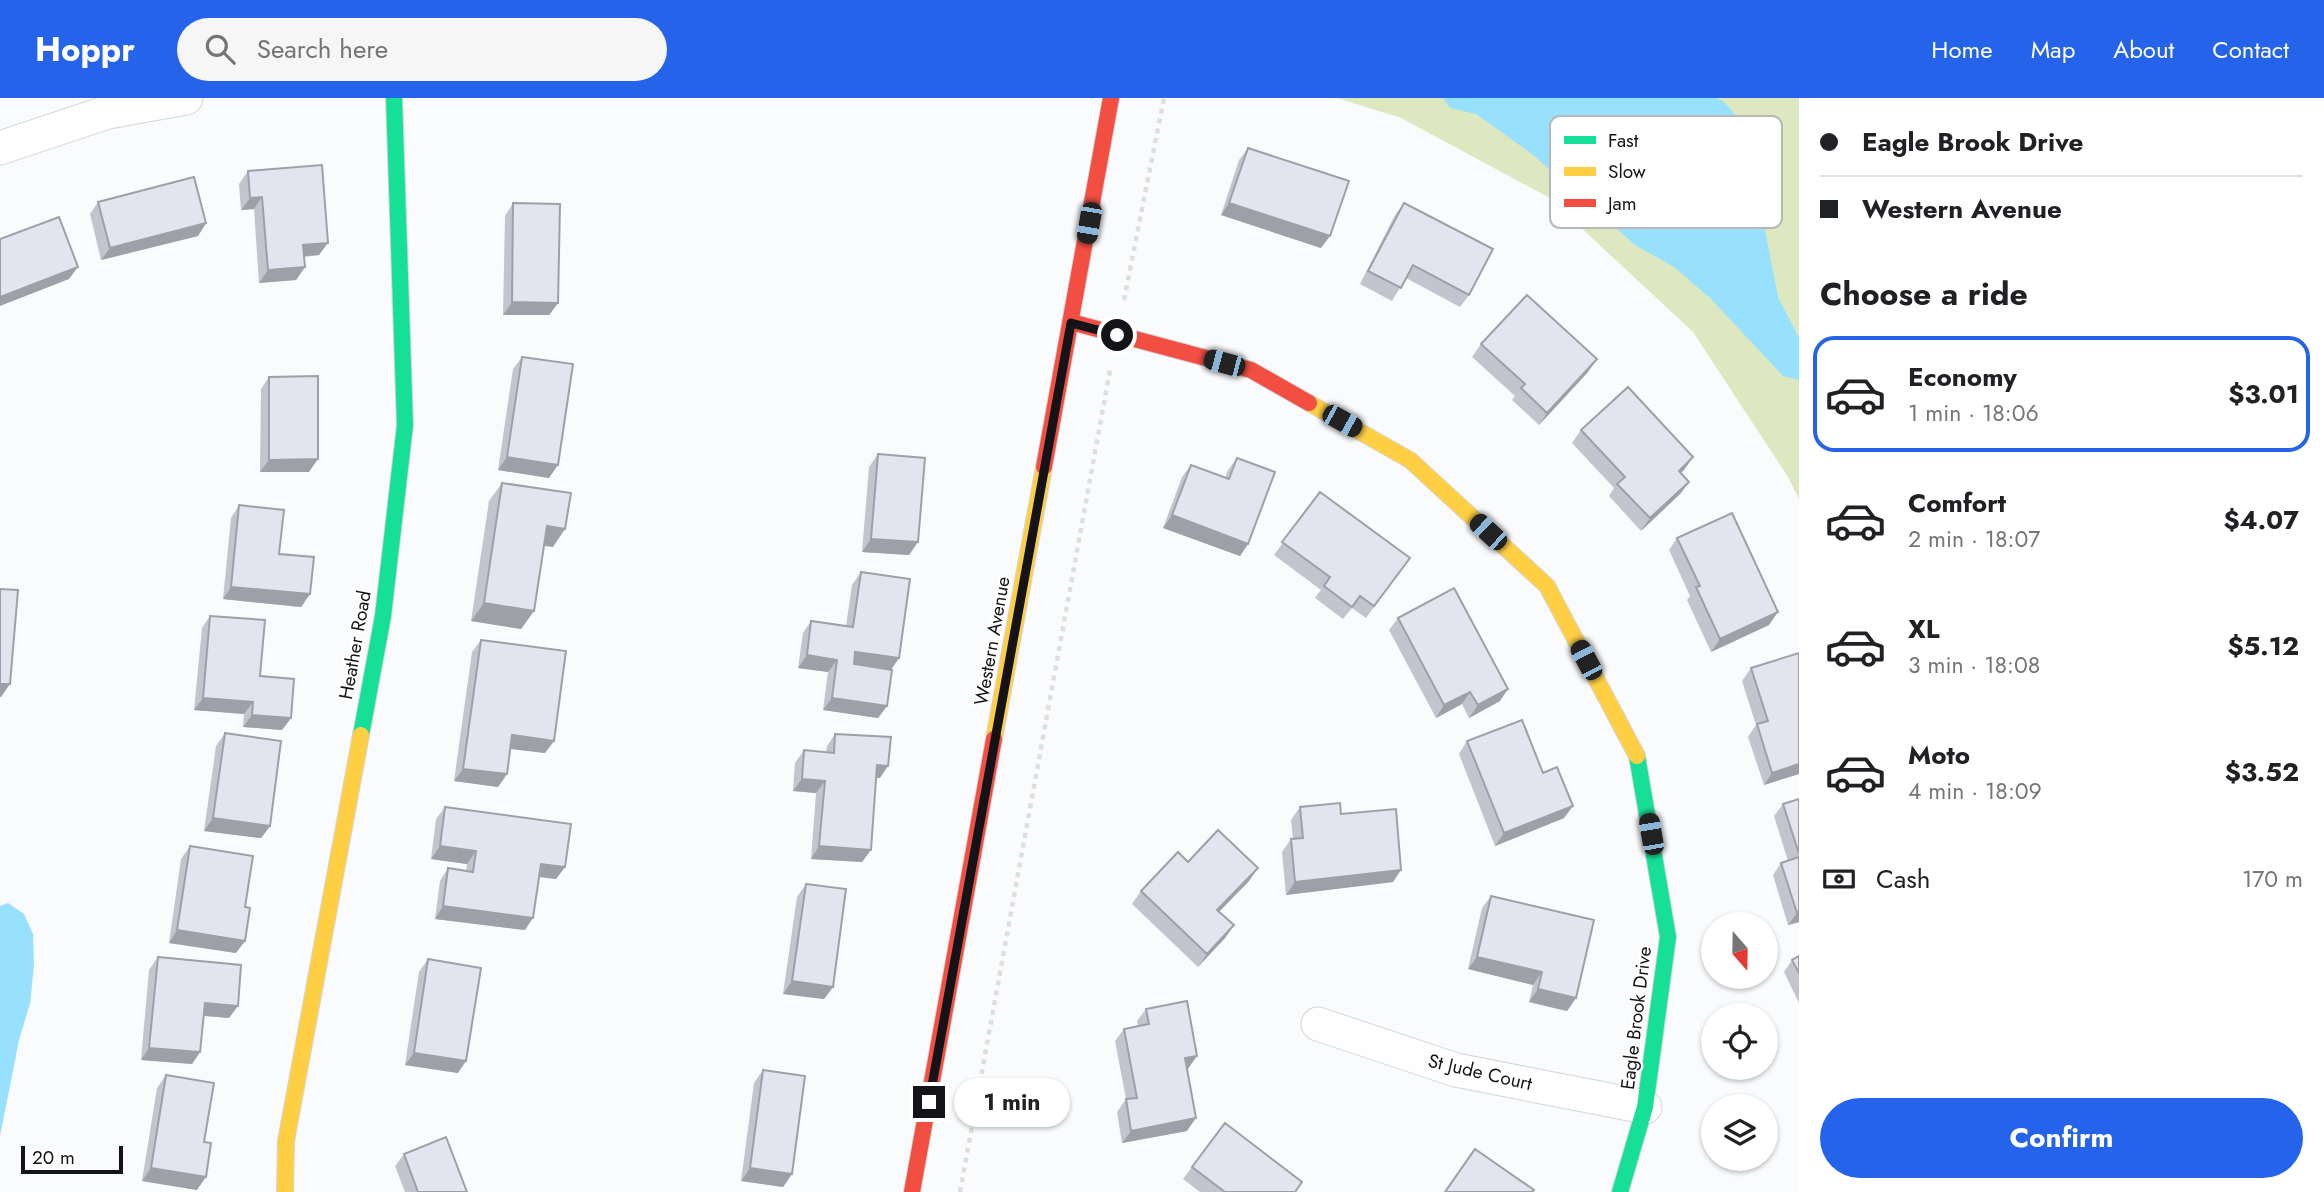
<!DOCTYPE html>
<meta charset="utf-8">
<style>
:root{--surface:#fff;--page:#f6f6f6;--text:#202124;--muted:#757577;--line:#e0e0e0;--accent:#2563eb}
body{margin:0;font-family:Jost,sans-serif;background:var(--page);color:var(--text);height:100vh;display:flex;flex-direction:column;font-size:26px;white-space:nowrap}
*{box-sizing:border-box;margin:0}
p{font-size:23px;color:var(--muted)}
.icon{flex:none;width:38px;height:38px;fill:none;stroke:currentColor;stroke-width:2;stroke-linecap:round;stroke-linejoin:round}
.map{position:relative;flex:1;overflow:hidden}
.panel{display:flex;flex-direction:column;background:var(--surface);width:525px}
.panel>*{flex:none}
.banner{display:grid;align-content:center;height:154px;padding:0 21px;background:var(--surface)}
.needle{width:46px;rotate:160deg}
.tools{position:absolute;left:1701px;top:814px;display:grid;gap:14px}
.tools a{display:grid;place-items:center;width:77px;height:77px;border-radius:50%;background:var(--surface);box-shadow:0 2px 5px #0004;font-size:35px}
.scale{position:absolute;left:21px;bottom:18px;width:102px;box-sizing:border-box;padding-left:7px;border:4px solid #141418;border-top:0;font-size:19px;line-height:24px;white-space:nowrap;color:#141418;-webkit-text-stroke:5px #fff;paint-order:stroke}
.end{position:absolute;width:32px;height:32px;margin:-16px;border:9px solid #141418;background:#fff;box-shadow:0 0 0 4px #fff}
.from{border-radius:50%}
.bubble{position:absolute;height:49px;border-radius:24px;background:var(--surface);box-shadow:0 2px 5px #0004;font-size:23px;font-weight:700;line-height:49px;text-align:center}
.car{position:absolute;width:21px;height:42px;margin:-21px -10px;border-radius:9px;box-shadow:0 0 5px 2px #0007;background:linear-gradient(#222 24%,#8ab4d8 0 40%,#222 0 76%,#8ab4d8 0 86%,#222 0)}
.banner b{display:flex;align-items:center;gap:24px;height:66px;font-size:26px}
.banner b+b{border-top:2px solid var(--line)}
.banner i{width:18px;height:18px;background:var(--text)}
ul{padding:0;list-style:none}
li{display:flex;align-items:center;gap:21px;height:116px;margin:0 14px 10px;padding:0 7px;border:4px solid transparent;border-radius:21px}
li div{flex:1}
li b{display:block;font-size:26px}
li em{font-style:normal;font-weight:700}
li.on{border-color:var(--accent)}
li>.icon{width:63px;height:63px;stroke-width:1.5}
h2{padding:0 21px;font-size:32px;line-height:84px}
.pay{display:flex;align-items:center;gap:18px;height:77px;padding:0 21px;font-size:26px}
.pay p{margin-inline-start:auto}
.primary-button{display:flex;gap:14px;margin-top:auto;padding:14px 21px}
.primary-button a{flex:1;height:80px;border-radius:42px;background:var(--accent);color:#fff;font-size:28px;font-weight:700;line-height:80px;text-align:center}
header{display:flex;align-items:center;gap:42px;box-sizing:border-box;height:98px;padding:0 35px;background:var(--accent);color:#fff}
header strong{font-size:33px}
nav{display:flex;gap:38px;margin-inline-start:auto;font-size:24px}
.search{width:490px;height:63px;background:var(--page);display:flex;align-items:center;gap:18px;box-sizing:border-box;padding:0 24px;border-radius:38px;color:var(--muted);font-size:26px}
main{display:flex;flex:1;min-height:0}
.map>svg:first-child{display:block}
</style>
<header>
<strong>Hoppr</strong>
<div class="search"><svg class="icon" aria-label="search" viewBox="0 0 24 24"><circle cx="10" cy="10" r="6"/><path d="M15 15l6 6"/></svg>Search here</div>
<nav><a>Home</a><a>Map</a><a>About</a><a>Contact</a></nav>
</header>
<main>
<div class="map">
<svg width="1799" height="1094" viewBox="0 0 1799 1094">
<rect width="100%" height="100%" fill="#fafbfd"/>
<path fill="#dee8c0" d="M1337 0H1799V401L1788 379 1693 234 1548 99 1401 20Z"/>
<path fill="#97e0fe" d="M1443 0H1717L1724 4 1745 28 1778 199 1799 240V282L1783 278 1711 201 1674 169 1635 147 1532 56 1476 16 1450 10Z
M8 805 24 816 33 836 34 867 30 906 19 942 0 1038V808Z"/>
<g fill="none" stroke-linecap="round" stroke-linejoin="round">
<g stroke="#d4d5d9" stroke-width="35">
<path id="street" d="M0 50 108 14 186 0
M1318 926 1456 972 1645 1009"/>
</g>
<g stroke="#d4d5d9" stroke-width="18">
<path id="fast" d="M361 637 383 518 405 327 394 0
M1620 1094 1645 1009 1668 839 1637 658"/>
</g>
<g stroke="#d4d5d9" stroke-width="18">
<path id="slow" d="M1309 305 1410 362 1547 488 1637 658
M994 641 1044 369
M285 1094 286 1043 361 637"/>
</g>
<g stroke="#d4d5d9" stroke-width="18">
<path id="jam" d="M1071 224 1251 272 1309 305
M1044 369 1111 0
M912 1094 994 641"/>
</g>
<path stroke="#dedede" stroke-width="4.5" stroke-dasharray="5 5" stroke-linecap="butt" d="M1124 202 1164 0
M960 1094 1110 272"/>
<use href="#street" stroke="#fefeff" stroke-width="33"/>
<use href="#fast" stroke="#16e098" stroke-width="16"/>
<use href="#slow" stroke="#ffcf43" stroke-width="16"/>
<use href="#jam" stroke="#f24e42" stroke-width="16"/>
</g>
<path fill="#c3c4ce" d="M1248 50 1321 150 1221 117 1239 62Z
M248 73 319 157 304 159 305 169 296 182 259 185 254 111 241 112 239 86Z
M98 104 206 125 198 138 101 162 90 116Z
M513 105 558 205 549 217H503L505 118Z
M1404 105 1469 197 1460 209 1406 180 1392 203 1360 186 1395 117Z
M1481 246 1588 274 1539 327 1512 302 1515 298 1472 259Z
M522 259 549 380 498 372 513 271Z
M269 279 309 374H260L261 291Z
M1581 332 1693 359 1681 375 1689 384 1680 396 1641 433 1609 398 1614 390 1572 345Z
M878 356 909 457 862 454 869 369Z
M1237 360 1248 446 1240 458 1163 430 1182 379 1191 367 1225 380 1228 372Z
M502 385 553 449 544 448 534 513 521 531 471 523 489 403Z
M1320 394 1410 460 1366 520 1352 510 1343 521 1315 500 1321 492 1274 457Z
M239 407 279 456 310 496 301 509 223 501 231 420Z
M1677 440 1769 527 1711 554 1687 502 1690 498 1669 452Z
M861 474 899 560 891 572 887 608 878 620 823 612 828 574 798 570 803 535 811 523 846 528 852 487Z
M210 518 260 578 291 620 282 632 243 629 244 616 194 612 202 530Z
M1398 520 1500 603 1469 620 1462 606 1436 620 1389 532Z
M481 542 545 655 510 651 507 676 498 689 454 683 472 554Z
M1799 555V676L1764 687 1748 639 1756 627 1742 583 1751 570Z
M225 635 270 728 261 740 204 733 216 648Z
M835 636 880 680H876L862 764 811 761 816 695 793 693 795 665 804 652 826 654 827 648Z
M1467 643 1543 675 1564 720 1495 748 1459 656Z
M1799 701V824L1788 827 1773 777 1781 765 1788 763 1774 718 1783 706Z
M445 709 565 769 556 781 539 779 525 832 435 821 440 783 448 770 466 773 467 766 431 761 436 721Z
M1300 709 1341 716 1393 784 1286 797 1282 754 1291 741H1293L1291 722Z
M190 748 236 855 169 845 181 761Z
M1188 764 1249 783 1219 814 1234 827 1225 840 1198 869 1132 806 1141 793Z
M806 786 833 889 824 901 783 896 797 799Z
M1491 798 1576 900 1567 913 1529 904 1533 887 1468 871 1482 810Z
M1799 858V905L1784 874 1792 862Z
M158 859 229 920 204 918 200 954 192 966 141 962 149 872Z
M428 861 458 975 405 967 419 874Z
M1146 911 1188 971H1187V1033L1122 1045 1117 1014 1126 1001 1115 943 1124 931 1138 928 1137 923Z
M763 972 792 1076 783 1089 741 1083 754 985Z
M166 977 197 1092 142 1083 157 990Z
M404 1056 467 1094H405L395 1068Z
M1192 1069 1295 1094H1200L1183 1081Z"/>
<path fill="#9fa0a7" d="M262 99 254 111 241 112 250 100Z
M1229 105 1330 138 1321 150 1221 117Z
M206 125 198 138 101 162 110 150Z
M328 145 319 157 294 159 303 147Z
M78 169 69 181 0 208V199Z
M305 169 296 182 259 185 268 172Z
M512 204 558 205 549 217H503Z
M1597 261 1588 274 1539 327 1547 315Z
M507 359 558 367 549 380 498 372Z
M1693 359 1684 372 1670 385 1679 373Z
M318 361 309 374H260L269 362Z
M1689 384 1680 396 1641 433 1650 420Z
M1172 417 1248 446 1240 458 1163 430Z
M547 428 565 431 553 449 534 446Z
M871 441 918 444 909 457 862 454Z
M231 489 310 496 301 509 223 501Z
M484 505 534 513 521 531 471 523Z
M1778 514 1769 527 1711 554 1720 541Z
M855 554 899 560 890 573 847 566Z
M807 557 837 562 828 574 798 570Z
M0 586H10L1 599H0Z
M1508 591 1500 603 1469 620 1478 607Z
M1470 594 1462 606 1436 620 1444 607Z
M203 600 253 604 244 616 194 612Z
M832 600 887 608 878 620 823 612Z
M252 617 291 620 282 632 243 629Z
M512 637 554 643 545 655 503 650Z
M1799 666V676L1764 687 1772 675Z
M877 667 888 668 880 680 868 679Z
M463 671 507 676 498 689 454 683Z
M802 681 825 683 816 695 793 693Z
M1573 708 1564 720 1495 748 1504 735Z
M213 720 270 728 261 740 204 733Z
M440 748 476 753 467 766 431 761Z
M819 748 871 752 862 764 811 761Z
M541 766 565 769 556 781 532 778Z
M1258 770 1249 783 1209 824 1217 812Z
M1401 772 1393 784 1286 797 1295 784Z
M443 808 533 820 525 832 435 821Z
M1799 814V824L1788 827 1797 815Z
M1234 827 1225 840 1198 869 1207 856Z
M177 832 245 843 236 855 169 845Z
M1477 859 1542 874 1533 887 1468 871Z
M792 883 833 889 824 901 783 896Z
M1538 891 1576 900 1567 913 1529 904Z
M205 905 238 908 229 920 196 917Z
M149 950 200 954 192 966 141 962Z
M414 955 466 963 458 975 405 967Z
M1197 958 1188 971 1176 973 1185 960Z
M1196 1020 1187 1033 1122 1045 1131 1033Z
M151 1070 206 1079 197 1092 142 1083Z
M750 1070 792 1076 783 1089 741 1083Z"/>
<path fill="#e3e4ef" stroke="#9fa0a7" stroke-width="2" d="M1248 50 1349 83 1330 138 1229 105Z
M322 67 328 145 303 147 305 169 268 172 262 99 250 100 248 73Z
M194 79 206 125 110 150 98 104Z
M513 105 560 106 558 205 512 204Z
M1404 105 1493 151 1469 197 1413 167 1401 190 1368 173Z
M59 119 78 169 0 199V141Z
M1527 197 1597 261 1547 315 1521 290 1525 286 1481 246Z
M522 259 573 266 558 367 507 359Z
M318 278V361L269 362V279Z
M1628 289 1693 359 1679 373 1689 384 1650 420 1617 386 1625 379 1581 332Z
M878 356 925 360 918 444 871 441Z
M1237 360 1275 374 1248 446 1172 417 1191 367 1229 381Z
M502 385 571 395 565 431 547 428 534 513 484 505Z
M1320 394 1410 460 1374 508 1360 498 1352 509 1324 488 1330 479 1282 444Z
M239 407 284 412 279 456 314 459 310 496 231 489Z
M1732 415 1778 514 1720 541 1696 489 1700 488 1677 440Z
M861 474 910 481 899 560 855 554 854 566 892 572 887 608 832 600 837 562 807 557 811 523 853 529Z
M1454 490 1508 591 1478 607 1470 594 1444 607 1398 520Z
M0 491 18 492 10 586H0Z
M210 518 265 522 260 578 294 581 291 620 252 617 253 604 203 600Z
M481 542 566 553 554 643 512 637 507 676 463 671Z
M1799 555V666L1772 675 1757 626 1768 623 1751 570Z
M1522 622 1543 675 1557 669 1573 708 1504 735 1467 643Z
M225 635 281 643 270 728 213 720Z
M835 636 891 639 888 668 877 667 871 752 819 748 825 683 802 681 804 652 834 655Z
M1799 701V756L1783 706Z
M1340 705 1341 716 1396 711 1401 772 1295 784 1291 741 1303 740 1300 709Z
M445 709 571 726 565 769 541 766 533 820 443 808 448 770 473 774 476 753 440 748Z
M1218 732 1258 770 1217 812 1234 827 1207 856 1141 793 1178 754 1188 764Z
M190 748 253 758 245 809 250 810 245 843 177 832Z
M1799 759V814L1797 815 1781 765Z
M806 786 846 791 833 889 792 883Z
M1491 798 1594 822 1576 900 1538 891 1542 874 1477 859Z
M1799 858V875L1792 862Z
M158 859 241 867 238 908 205 905 200 954 149 950Z
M428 861 481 870 466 963 414 955Z
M1187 903 1197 958 1185 960 1196 1020 1131 1033 1126 1001 1137 1000 1124 931 1149 926 1146 911Z
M763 972 805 978 792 1076 750 1070Z
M166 977 214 985 204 1044 211 1045 206 1079 151 1070Z
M1225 1025 1302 1084 1295 1094H1225L1192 1069Z
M446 1039 467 1094H418L404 1056Z
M1475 1051 1534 1092 1532 1094H1445Z"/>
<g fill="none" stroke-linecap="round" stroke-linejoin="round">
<path stroke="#141418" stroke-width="9" d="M929 1004 1071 225 1117 237"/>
</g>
<g text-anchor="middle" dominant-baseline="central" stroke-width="5" stroke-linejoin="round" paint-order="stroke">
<g font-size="19" fill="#141418" stroke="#fff">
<text transform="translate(992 543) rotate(-80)">Western Avenue</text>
<text transform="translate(355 547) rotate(-80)">Heather Road</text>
<text transform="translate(1636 920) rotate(-83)">Eagle Brook Drive</text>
<text transform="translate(1480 974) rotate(13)">St Jude Court</text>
</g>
</g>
<rect x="1550" y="18" width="232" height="112" rx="10" fill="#fff" stroke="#b8b8ba" stroke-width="2"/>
<rect x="1564" y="38" width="32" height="8" fill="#16e098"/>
<rect x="1564" y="69" width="32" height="9" fill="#ffcf43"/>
<rect x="1564" y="101" width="32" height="8" fill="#f24e42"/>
<g font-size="19" fill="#141418">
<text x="1608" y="49">Fast</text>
<text x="1608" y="80">Slow</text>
<text x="1608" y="112">Jam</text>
</g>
</svg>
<div class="tools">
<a><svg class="needle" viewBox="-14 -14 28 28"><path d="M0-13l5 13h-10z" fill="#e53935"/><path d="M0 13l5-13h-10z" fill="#757577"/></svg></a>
<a><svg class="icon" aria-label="locate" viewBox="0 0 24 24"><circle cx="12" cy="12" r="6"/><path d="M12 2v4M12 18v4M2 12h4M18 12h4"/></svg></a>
<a><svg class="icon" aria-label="layers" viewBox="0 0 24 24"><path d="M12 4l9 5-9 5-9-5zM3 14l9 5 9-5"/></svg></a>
</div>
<div class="scale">20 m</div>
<i class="end from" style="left:1117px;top:237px"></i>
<i class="end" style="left:929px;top:1004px"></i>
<div class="bubble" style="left:954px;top:980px;width:116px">1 min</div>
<i class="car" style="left:1089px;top:125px;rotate:190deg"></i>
<i class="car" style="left:1224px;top:265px;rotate:285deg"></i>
<i class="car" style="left:1342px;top:323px;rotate:119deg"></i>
<i class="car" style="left:1488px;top:434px;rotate:313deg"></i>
<i class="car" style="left:1586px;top:562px;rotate:332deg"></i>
<i class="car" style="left:1651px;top:736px;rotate:350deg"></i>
</div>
<section class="panel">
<div class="banner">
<b><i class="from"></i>Eagle Brook Drive</b>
<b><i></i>Western Avenue</b>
</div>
<h2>Choose a ride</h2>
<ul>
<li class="on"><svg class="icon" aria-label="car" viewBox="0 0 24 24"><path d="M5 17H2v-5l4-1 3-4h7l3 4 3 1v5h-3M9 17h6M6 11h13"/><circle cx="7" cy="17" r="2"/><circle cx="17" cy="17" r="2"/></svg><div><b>Economy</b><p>1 min · 18:06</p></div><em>$3.01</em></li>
<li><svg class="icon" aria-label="car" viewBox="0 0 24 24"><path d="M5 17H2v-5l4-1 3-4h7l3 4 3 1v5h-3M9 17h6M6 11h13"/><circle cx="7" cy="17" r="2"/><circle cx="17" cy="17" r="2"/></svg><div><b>Comfort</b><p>2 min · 18:07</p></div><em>$4.07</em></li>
<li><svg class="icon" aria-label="car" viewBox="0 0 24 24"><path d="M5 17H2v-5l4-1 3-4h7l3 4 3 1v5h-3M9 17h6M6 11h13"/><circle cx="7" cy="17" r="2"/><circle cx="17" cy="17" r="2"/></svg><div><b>XL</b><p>3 min · 18:08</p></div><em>$5.12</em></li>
<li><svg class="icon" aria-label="car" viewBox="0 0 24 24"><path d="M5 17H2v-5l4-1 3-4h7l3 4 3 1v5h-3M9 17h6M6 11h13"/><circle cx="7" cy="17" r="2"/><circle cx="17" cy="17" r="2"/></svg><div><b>Moto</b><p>4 min · 18:09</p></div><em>$3.52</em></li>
</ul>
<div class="pay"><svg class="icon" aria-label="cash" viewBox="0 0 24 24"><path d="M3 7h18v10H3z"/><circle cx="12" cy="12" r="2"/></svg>Cash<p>170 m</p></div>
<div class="primary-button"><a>Confirm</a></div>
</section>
</main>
